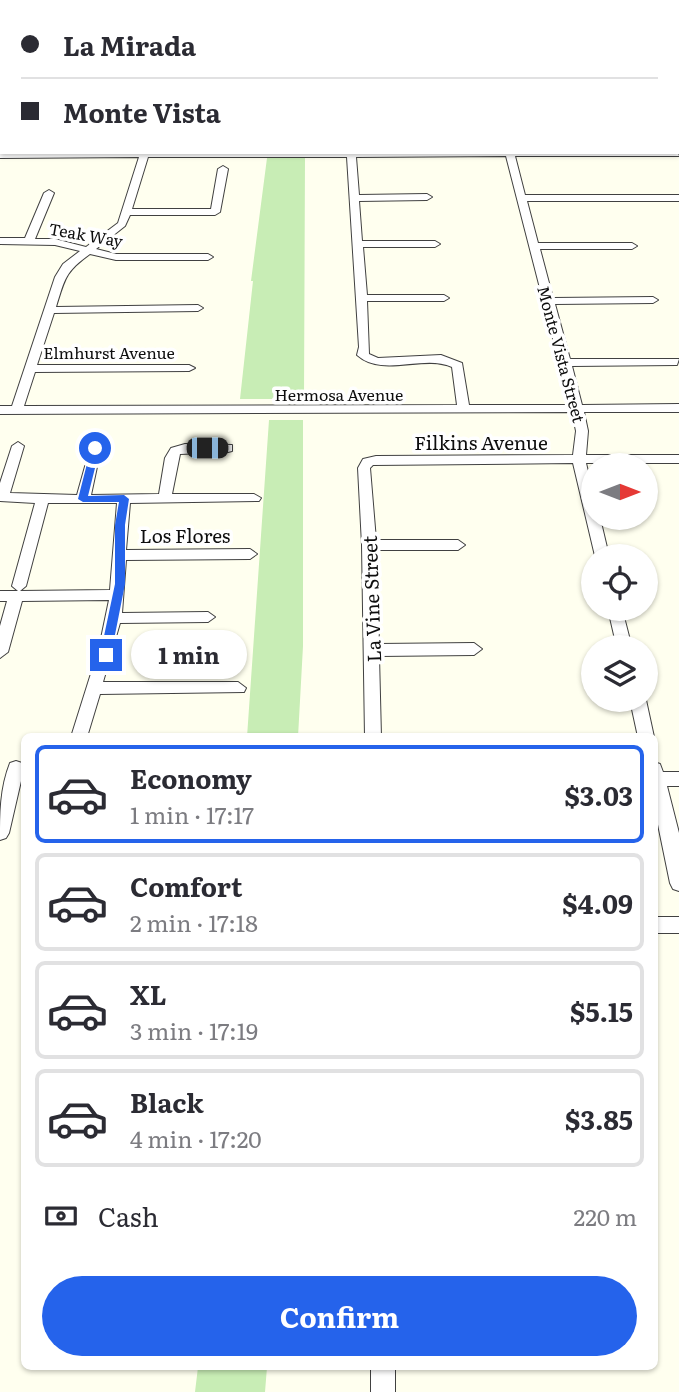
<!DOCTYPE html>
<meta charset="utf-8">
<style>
:root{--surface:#fff;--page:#f2f2f3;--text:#2b2b33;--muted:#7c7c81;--line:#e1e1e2;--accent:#2563eb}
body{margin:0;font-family:Literata,serif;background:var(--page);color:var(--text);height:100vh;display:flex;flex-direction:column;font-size:26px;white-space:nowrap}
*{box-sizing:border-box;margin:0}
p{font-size:23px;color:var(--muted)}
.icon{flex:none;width:38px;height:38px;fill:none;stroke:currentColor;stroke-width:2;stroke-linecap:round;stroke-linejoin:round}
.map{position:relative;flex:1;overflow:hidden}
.details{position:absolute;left:21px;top:733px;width:637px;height:637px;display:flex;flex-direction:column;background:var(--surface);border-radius:10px;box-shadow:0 2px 5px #0004}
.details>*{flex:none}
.hud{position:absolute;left:0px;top:0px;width:679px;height:154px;box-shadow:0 2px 5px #0004;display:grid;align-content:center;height:154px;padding:0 21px;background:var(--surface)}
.needle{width:46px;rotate:90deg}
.buttons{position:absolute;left:581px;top:453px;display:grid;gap:14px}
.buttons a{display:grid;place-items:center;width:77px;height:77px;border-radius:50%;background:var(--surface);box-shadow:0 2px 5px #0004;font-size:35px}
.end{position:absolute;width:32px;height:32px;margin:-16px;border:9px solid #2563eb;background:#fff;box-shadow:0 0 0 4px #fff}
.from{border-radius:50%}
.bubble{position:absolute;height:49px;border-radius:24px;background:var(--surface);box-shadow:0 2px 5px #0004;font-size:23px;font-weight:700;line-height:49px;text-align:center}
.car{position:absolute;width:21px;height:42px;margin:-21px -10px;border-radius:9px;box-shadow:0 0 5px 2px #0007;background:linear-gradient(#222 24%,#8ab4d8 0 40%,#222 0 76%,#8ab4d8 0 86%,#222 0)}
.hud b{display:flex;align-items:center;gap:24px;height:66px;font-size:26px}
.hud b+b{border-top:2px solid var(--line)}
.hud i{width:18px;height:18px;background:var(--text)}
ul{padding:12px 0 0;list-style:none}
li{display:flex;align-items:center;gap:21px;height:98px;margin:0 14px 10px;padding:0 7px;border:4px solid var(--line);border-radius:10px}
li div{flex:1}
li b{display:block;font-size:26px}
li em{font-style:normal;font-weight:700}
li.active{border-color:var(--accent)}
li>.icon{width:63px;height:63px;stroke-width:1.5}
.pay{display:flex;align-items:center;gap:18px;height:77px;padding:0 21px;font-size:26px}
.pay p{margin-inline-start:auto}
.button{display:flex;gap:14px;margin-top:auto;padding:14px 21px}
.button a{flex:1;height:80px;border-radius:42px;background:var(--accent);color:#fff;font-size:28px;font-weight:700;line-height:80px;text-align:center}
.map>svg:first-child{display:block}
</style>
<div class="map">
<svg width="679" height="1392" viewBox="0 0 679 1392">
<rect width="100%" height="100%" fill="#ffffef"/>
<path fill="#c8edb5" d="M267 158H305L304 399H240L253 281H251Z
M269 420H303V646L298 737H247Z
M198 1367H267L265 1392H195Z"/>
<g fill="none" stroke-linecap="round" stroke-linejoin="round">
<g stroke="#414141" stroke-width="2">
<path id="minor" d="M199 0H205V2H199Z
M411 0H417V2H411Z
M488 0H494V2H488Z
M619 0H625L626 2H619Z
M677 1H679V5L674 2Z
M677 25H679V30H677Z
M677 43H679V49H677Z
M677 75H679V79H677Z
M677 116H679V125L677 124Z
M677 150 679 156H515L525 195H679V201H527L538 243H632L637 246 632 249H540L553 298 653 297 658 300 653 303 555 304 570 359H679L677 365 572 366 582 405 679 404V412H584L588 431 586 455H679V463H586L593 493V518H600L609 556H595L573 463 373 465 370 468 376 540H458L465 545 458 550H376L379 644 474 643 482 649 474 655 379 656 381 737H365L362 545 358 468 363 459 376 456 573 455 576 431 572 412 0 414V406H12L55 277 63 264 80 251 55 245 0 244V238H25L44 193 49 190 54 193 35 239H55L86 247 118 223 139 157 0 158V152ZM506 156 570 405H469L462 363 441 355 378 358 369 354 367 301H444L449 298 444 295H367L363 247H435L440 244 435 241H362L359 201 427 200 432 197 427 194 359 195 356 157ZM148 157H347L359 347 357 355C383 378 423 354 452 367L457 405 24 406 35 372 189 371 195 368 189 365H37L54 313 198 311 203 308 198 305 56 307C65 278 65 272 90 254L116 260H208L213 257 208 254H116L96 249 125 226 130 215H215L220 212 228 169 223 166 218 169 211 209H132Z
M18 442 24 446 10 493 77 495 91 445 95 444 101 448 91 495 159 494 165 458 171 448 185 444 232 445V451L228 452 180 454 172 494H254L261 498 259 501 130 503 126 550 250 549 257 554 250 559 126 560 122 613 208 612 215 617 208 622 120 623 103 682H238L246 688 244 692 100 694 87 737H71L99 648 109 600 22 601 8 652 0 658V626L7 601H0V591H18L12 586 35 503 0 501V483L12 446ZM48 503H117L110 590 20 591 26 586Z
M608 609H622L632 648H617Z
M630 700H646L654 737H638Z
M16 761 22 763 24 768 9 833 6 838 0 840C0 814 0 788 10 763Z
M654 762 660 764 663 772H679V786H667L679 833V891L673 889 670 883 654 805Z
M654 917H679V933H654Z
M371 1367H395V1392H371Z"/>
</g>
<g stroke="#1f1f1f" stroke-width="3">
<path id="major" d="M677 9H679V15H677Z
M0 12H2V18H0Z"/>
</g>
<use href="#minor" fill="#fff" fill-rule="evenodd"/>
<use href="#major" fill="#fff45f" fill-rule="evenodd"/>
</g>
<path fill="#2563eb" d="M95 445 100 448 88 496 124 495 129 499 125 525V584L111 655 106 659 100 655 115 584V525L119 502H83L78 499 91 448Z"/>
<g text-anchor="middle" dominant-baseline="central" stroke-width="7" stroke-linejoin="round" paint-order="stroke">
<g font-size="16" fill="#0e0e0e" stroke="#fff">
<text transform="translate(86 234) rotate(10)">Teak Way</text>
<text x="109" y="352">Elmhurst Avenue</text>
<text transform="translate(562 354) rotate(75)">Monte Vista Street</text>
<text x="339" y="394">Hermosa Avenue</text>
</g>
<g font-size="19" fill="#0e0e0e" stroke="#fff">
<text x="481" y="442">Filkins Avenue</text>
<text x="185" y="535">Los Flores</text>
<text transform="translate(371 599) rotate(-92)">La Vine Street</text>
</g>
</g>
</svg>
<div class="buttons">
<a><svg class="needle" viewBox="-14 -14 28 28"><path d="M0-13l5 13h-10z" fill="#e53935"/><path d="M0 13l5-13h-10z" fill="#7c7c81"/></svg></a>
<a><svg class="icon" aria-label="locate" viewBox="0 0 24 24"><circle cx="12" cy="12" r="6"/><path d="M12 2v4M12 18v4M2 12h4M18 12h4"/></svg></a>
<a><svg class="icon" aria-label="layers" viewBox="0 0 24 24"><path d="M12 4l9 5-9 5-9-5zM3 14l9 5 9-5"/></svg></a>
</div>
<i class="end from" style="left:95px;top:448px"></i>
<i class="end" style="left:106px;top:655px"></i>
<div class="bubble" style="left:131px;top:630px;width:116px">1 min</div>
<i class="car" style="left:207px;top:448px;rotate:90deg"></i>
<div class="hud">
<b><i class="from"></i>La Mirada</b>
<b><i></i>Monte Vista</b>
</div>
<section class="details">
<ul>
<li class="active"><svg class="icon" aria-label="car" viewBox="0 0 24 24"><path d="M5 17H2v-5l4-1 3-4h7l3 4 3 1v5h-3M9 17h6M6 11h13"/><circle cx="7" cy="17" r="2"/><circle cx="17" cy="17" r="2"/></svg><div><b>Economy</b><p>1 min · 17:17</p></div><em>$3.03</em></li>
<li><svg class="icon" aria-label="car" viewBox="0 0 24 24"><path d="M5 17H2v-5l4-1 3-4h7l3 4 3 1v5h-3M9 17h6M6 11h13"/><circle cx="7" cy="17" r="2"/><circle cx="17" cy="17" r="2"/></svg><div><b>Comfort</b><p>2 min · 17:18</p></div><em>$4.09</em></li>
<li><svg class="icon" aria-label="car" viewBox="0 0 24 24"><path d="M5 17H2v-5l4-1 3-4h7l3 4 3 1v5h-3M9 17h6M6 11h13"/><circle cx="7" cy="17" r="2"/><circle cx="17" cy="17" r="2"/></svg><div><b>XL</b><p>3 min · 17:19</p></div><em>$5.15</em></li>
<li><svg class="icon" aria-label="car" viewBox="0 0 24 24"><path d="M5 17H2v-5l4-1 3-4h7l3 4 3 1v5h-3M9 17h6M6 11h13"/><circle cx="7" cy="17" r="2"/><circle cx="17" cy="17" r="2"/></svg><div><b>Black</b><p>4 min · 17:20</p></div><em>$3.85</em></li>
</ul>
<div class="pay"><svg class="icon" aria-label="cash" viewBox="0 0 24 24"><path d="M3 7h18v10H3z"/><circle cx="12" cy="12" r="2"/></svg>Cash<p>220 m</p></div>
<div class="button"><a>Confirm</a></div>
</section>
</div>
